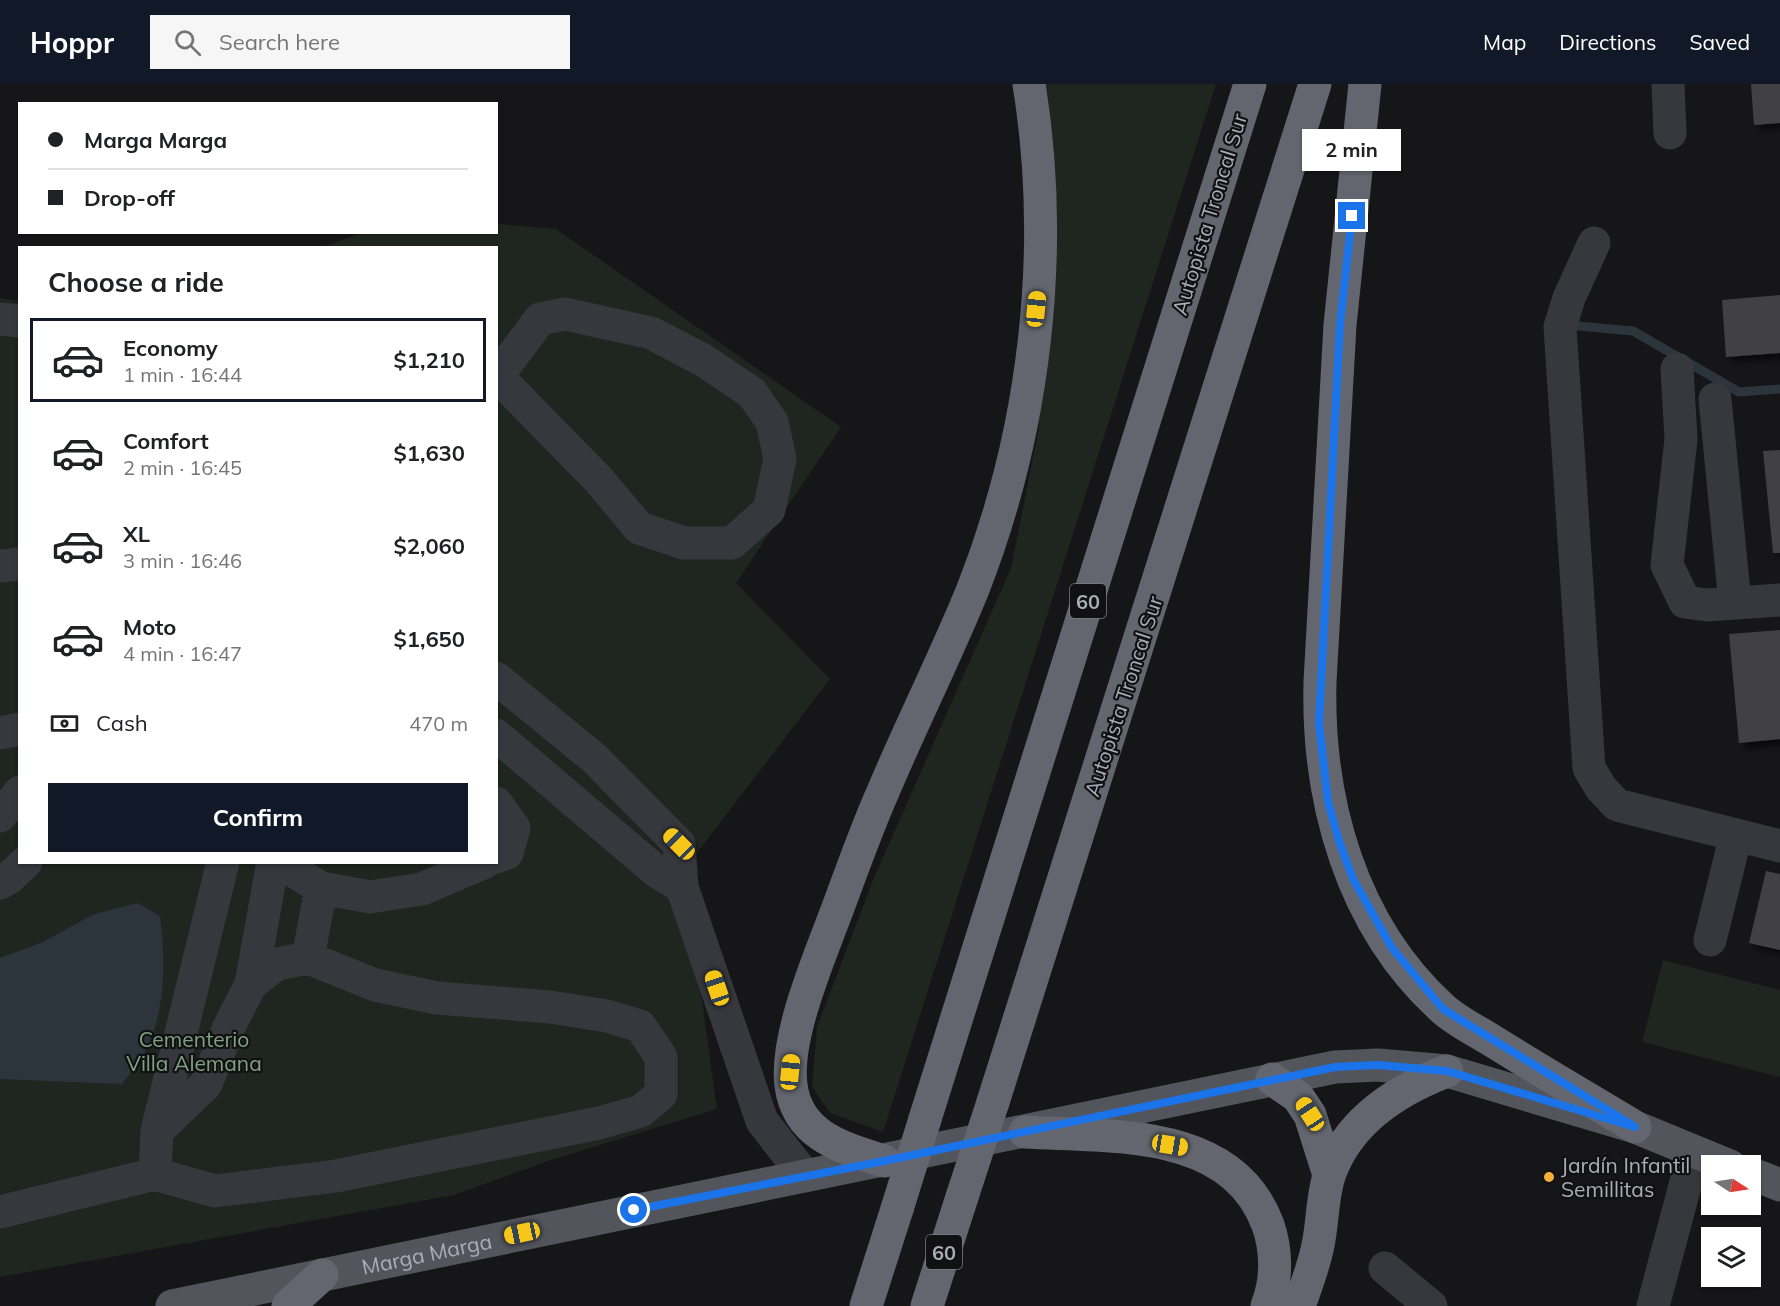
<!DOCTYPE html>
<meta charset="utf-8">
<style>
:root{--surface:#fff;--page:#f6f6f6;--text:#202124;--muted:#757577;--line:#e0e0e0;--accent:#111827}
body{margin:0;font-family:Mulish,sans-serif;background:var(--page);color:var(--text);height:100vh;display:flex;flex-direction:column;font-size:22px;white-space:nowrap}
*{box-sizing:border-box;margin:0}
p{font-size:20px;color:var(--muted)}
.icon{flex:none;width:33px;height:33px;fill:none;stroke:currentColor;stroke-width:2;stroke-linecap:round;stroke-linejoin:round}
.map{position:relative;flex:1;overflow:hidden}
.side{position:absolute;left:18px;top:162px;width:480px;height:618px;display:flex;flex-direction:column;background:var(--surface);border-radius:0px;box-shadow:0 2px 4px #0004}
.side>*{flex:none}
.top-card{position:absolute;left:18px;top:18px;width:480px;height:132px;border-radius:0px;box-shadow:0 2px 4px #0004;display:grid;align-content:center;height:132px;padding:0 30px;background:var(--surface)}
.needle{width:39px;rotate:102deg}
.fabs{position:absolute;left:1701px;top:1071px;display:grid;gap:12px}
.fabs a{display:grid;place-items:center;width:60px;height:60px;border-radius:0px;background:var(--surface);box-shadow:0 2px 4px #0004;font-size:30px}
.end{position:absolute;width:27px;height:27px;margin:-14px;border:8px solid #1a73e8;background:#fff;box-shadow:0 0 0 3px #fff}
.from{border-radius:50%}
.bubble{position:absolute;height:42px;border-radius:0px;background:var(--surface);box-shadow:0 2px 4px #0004;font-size:20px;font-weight:700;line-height:42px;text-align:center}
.car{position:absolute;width:18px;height:36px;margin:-18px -9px;border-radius:8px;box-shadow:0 0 4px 2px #0007;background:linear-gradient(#f5c518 24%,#345 0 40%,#f5c518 0 76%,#345 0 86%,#f5c518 0)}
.top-card b{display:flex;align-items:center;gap:21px;height:57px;font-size:22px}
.top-card b+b{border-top:2px solid var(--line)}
.top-card i{width:15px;height:15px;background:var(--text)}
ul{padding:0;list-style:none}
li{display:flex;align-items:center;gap:18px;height:84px;margin:0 12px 9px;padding:0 18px;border:3px solid transparent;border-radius:0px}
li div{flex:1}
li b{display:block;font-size:22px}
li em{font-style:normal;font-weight:700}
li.current{border-color:var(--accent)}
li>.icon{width:54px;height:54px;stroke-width:1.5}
h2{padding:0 30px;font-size:27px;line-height:72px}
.pay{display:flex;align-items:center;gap:15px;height:66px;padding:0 30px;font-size:22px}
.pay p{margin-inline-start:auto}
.primary-button{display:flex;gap:12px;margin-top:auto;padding:12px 30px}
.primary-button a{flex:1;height:69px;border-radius:0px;background:var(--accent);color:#fff;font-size:24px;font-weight:700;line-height:69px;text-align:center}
header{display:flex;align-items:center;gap:36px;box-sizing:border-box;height:84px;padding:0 30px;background:var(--accent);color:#fff}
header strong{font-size:28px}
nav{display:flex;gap:33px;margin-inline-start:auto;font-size:21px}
.search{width:420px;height:54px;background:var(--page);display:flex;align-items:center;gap:15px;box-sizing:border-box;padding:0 21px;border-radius:0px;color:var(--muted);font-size:22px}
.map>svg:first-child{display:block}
</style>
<header>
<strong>Hoppr</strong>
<div class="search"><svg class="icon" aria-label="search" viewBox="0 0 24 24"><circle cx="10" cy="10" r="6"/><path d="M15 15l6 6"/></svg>Search here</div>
<nav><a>Map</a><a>Directions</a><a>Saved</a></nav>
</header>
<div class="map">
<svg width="1780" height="1222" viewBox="0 0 1780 1222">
<defs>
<filter id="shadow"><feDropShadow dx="5.5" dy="5.5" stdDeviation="3" flood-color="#0009"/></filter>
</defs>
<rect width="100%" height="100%" fill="#161618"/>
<path fill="#1e261f" d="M1044 0H1216L883 1048 830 1029 812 1003 817 943 873 796 1011 484 1038 348 1056 165Z
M497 140 556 145 841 343 736 499 830 595 684 786 717 1025 548 1077 454 1111 0 1193V214L20 217V778H496V164L324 163 360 149 496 148Z
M1663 876 1780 906V993L1642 958Z"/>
<path fill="#2c353c" d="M137 819 160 832C166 877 166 928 144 970 139 980 129 990 122 1000L0 995V874L43 858 92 831Z"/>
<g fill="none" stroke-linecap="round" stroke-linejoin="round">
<path stroke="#2c353c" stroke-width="9" d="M1567 241 1633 247 1739 308 1780 305"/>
</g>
<path fill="#404145" filter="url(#shadow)" d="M1751 0H1780V39L1754 41Z
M1780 211V269L1726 273 1722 216Z
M1780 366V469H1773L1763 367Z
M1780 546V655L1739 659 1729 550Z
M1766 787 1780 790V866L1749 859Z"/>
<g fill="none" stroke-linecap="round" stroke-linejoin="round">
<path stroke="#37383d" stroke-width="33" d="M1668 0 1670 49
M1594 159 1569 214 1560 243 1589 684 1601 704 1617 721 1780 762
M0 235 20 237
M1677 285 1681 355 1667 481 1685 518 1707 521 1780 516
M496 291 599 396 639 444 684 459H732L769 426 780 375 772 338 752 309 703 276 651 249 565 230 540 235 498 291
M1715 315 1735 519
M0 482 20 480
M496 594 594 674 679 760 682 803 762 1037 804 1091
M0 649 20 645
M496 651 656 787 682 803
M496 719 514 744 507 769 496 773
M0 732 20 708
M279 778 321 804 370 813 422 805 485 778
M0 799 9 794 26 778
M1710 856 1736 751
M308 874 321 804
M251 900 273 778
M155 1090 215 1107 336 1092 599 1039 641 1027 661 1010V973L640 942 607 932 550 923 437 914 375 901 308 874 277 880 251 900 229 943 206 1000 157 1047
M0 1128 155 1090 157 1047 223 778
M1385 1184 1431 1222
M1653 1222 1694 1068"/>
<g stroke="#53555c" stroke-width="33">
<path d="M1750 1089 1780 1101"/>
<path id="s1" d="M172 1222 1335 983 1378 981 1447 987 1635 1043 1730 1082"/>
</g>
<path stroke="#63666e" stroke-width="33" d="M1365 0 1340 241 1320 598C1317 717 1351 841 1442 924 1456 937 1475 946 1491 956 1539 986 1587 1014 1635 1043
M1272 995 1298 1013 1310 1031 1329 1091
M993 1018 1315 0
M925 1035 1250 0
M1025 1048C1111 1053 1232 1043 1268 1141 1277 1167 1277 1197 1267 1222
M884 1077C843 1064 797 1052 791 1001 785 957 815 884 831 842 848 798 863 753 882 710 911 641 945 574 973 505 1035 347 1056 167 1029 0
M288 1222 322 1191
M866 1222 897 1125
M927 1222 962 1113
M1299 1222C1306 1202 1314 1182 1318 1161 1323 1138 1322 1111 1330 1089 1349 1037 1397 1006 1447 987"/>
<path stroke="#63666e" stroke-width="33" d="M962 1113 993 1018
M897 1125 925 1035"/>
</g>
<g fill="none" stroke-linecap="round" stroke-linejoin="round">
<path stroke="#1a73e8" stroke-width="8" d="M634 1126 884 1077 1335 983 1378 981 1447 987 1635 1043 1443 925 1392 864 1353 795 1339 757 1328 718 1319 639 1340 241 1352 132"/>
</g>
<circle fill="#f2b134" stroke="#111113" stroke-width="2" cx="1549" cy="1093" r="6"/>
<g text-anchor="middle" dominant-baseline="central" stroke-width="4.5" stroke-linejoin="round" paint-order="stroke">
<g fill="#111113" stroke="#7b7e86" stroke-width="1.5">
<rect x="1070" y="500" width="36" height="34" rx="4.5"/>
<rect x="926" y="1151" width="36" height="34" rx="4.5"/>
</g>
<g font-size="20" font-weight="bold" fill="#a8adb8">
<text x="1088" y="517">60</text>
<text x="944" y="1168">60</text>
</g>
<g font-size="21" fill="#a8adb8" stroke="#111113">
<text transform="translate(1209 130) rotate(-73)">Autopista Troncal Sur</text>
<text transform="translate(1123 612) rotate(-72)">Autopista Troncal Sur</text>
<text stroke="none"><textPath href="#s1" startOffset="260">Marga Marga</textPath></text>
</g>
<g font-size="21" fill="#7fa381" stroke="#111113">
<text x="194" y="955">Cementerio<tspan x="194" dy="24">Villa Alemana</tspan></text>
</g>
<g font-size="21" fill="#a8adb8" stroke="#111113" text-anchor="start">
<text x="1561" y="1081">Jardín Infantil<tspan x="1561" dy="24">Semillitas</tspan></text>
</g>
</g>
</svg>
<div class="fabs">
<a><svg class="needle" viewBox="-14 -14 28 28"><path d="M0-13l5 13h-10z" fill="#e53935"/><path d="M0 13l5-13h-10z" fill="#757577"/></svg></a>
<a><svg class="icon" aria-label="layers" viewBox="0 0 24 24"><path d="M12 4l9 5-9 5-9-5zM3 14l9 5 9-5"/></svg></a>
</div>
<i class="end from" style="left:634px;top:1126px"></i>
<i class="end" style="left:1352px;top:132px"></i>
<div class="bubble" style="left:1302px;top:45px;width:99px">2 min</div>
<i class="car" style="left:1036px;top:225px;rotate:6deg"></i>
<i class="car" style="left:679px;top:760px;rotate:315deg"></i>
<i class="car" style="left:717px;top:904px;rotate:341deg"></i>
<i class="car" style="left:790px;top:988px;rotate:6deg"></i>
<i class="car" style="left:1310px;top:1030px;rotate:327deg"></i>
<i class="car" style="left:1170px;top:1061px;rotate:100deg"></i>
<i class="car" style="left:522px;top:1149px;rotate:258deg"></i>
<div class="top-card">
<b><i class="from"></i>Marga Marga</b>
<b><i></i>Drop-off</b>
</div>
<section class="side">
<h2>Choose a ride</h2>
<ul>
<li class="current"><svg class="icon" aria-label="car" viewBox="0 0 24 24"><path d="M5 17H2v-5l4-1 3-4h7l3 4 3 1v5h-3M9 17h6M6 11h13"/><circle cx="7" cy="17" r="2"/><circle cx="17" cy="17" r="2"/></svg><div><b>Economy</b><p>1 min · 16:44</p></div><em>$1,210</em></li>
<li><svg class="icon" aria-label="car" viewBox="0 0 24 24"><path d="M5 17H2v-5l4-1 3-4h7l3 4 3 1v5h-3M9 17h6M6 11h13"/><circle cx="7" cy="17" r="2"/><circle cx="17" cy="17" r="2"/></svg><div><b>Comfort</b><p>2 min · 16:45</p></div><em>$1,630</em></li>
<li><svg class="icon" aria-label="car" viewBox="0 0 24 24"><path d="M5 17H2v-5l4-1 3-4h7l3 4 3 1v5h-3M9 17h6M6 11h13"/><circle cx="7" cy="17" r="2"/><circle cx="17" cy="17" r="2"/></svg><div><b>XL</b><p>3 min · 16:46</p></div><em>$2,060</em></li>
<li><svg class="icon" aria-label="car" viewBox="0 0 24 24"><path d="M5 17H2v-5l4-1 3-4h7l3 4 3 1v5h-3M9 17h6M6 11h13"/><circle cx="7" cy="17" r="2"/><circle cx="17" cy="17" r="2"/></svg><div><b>Moto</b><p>4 min · 16:47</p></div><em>$1,650</em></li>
</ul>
<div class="pay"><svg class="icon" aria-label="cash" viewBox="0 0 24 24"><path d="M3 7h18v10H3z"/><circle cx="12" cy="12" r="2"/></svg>Cash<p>470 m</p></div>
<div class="primary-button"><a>Confirm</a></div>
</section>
</div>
